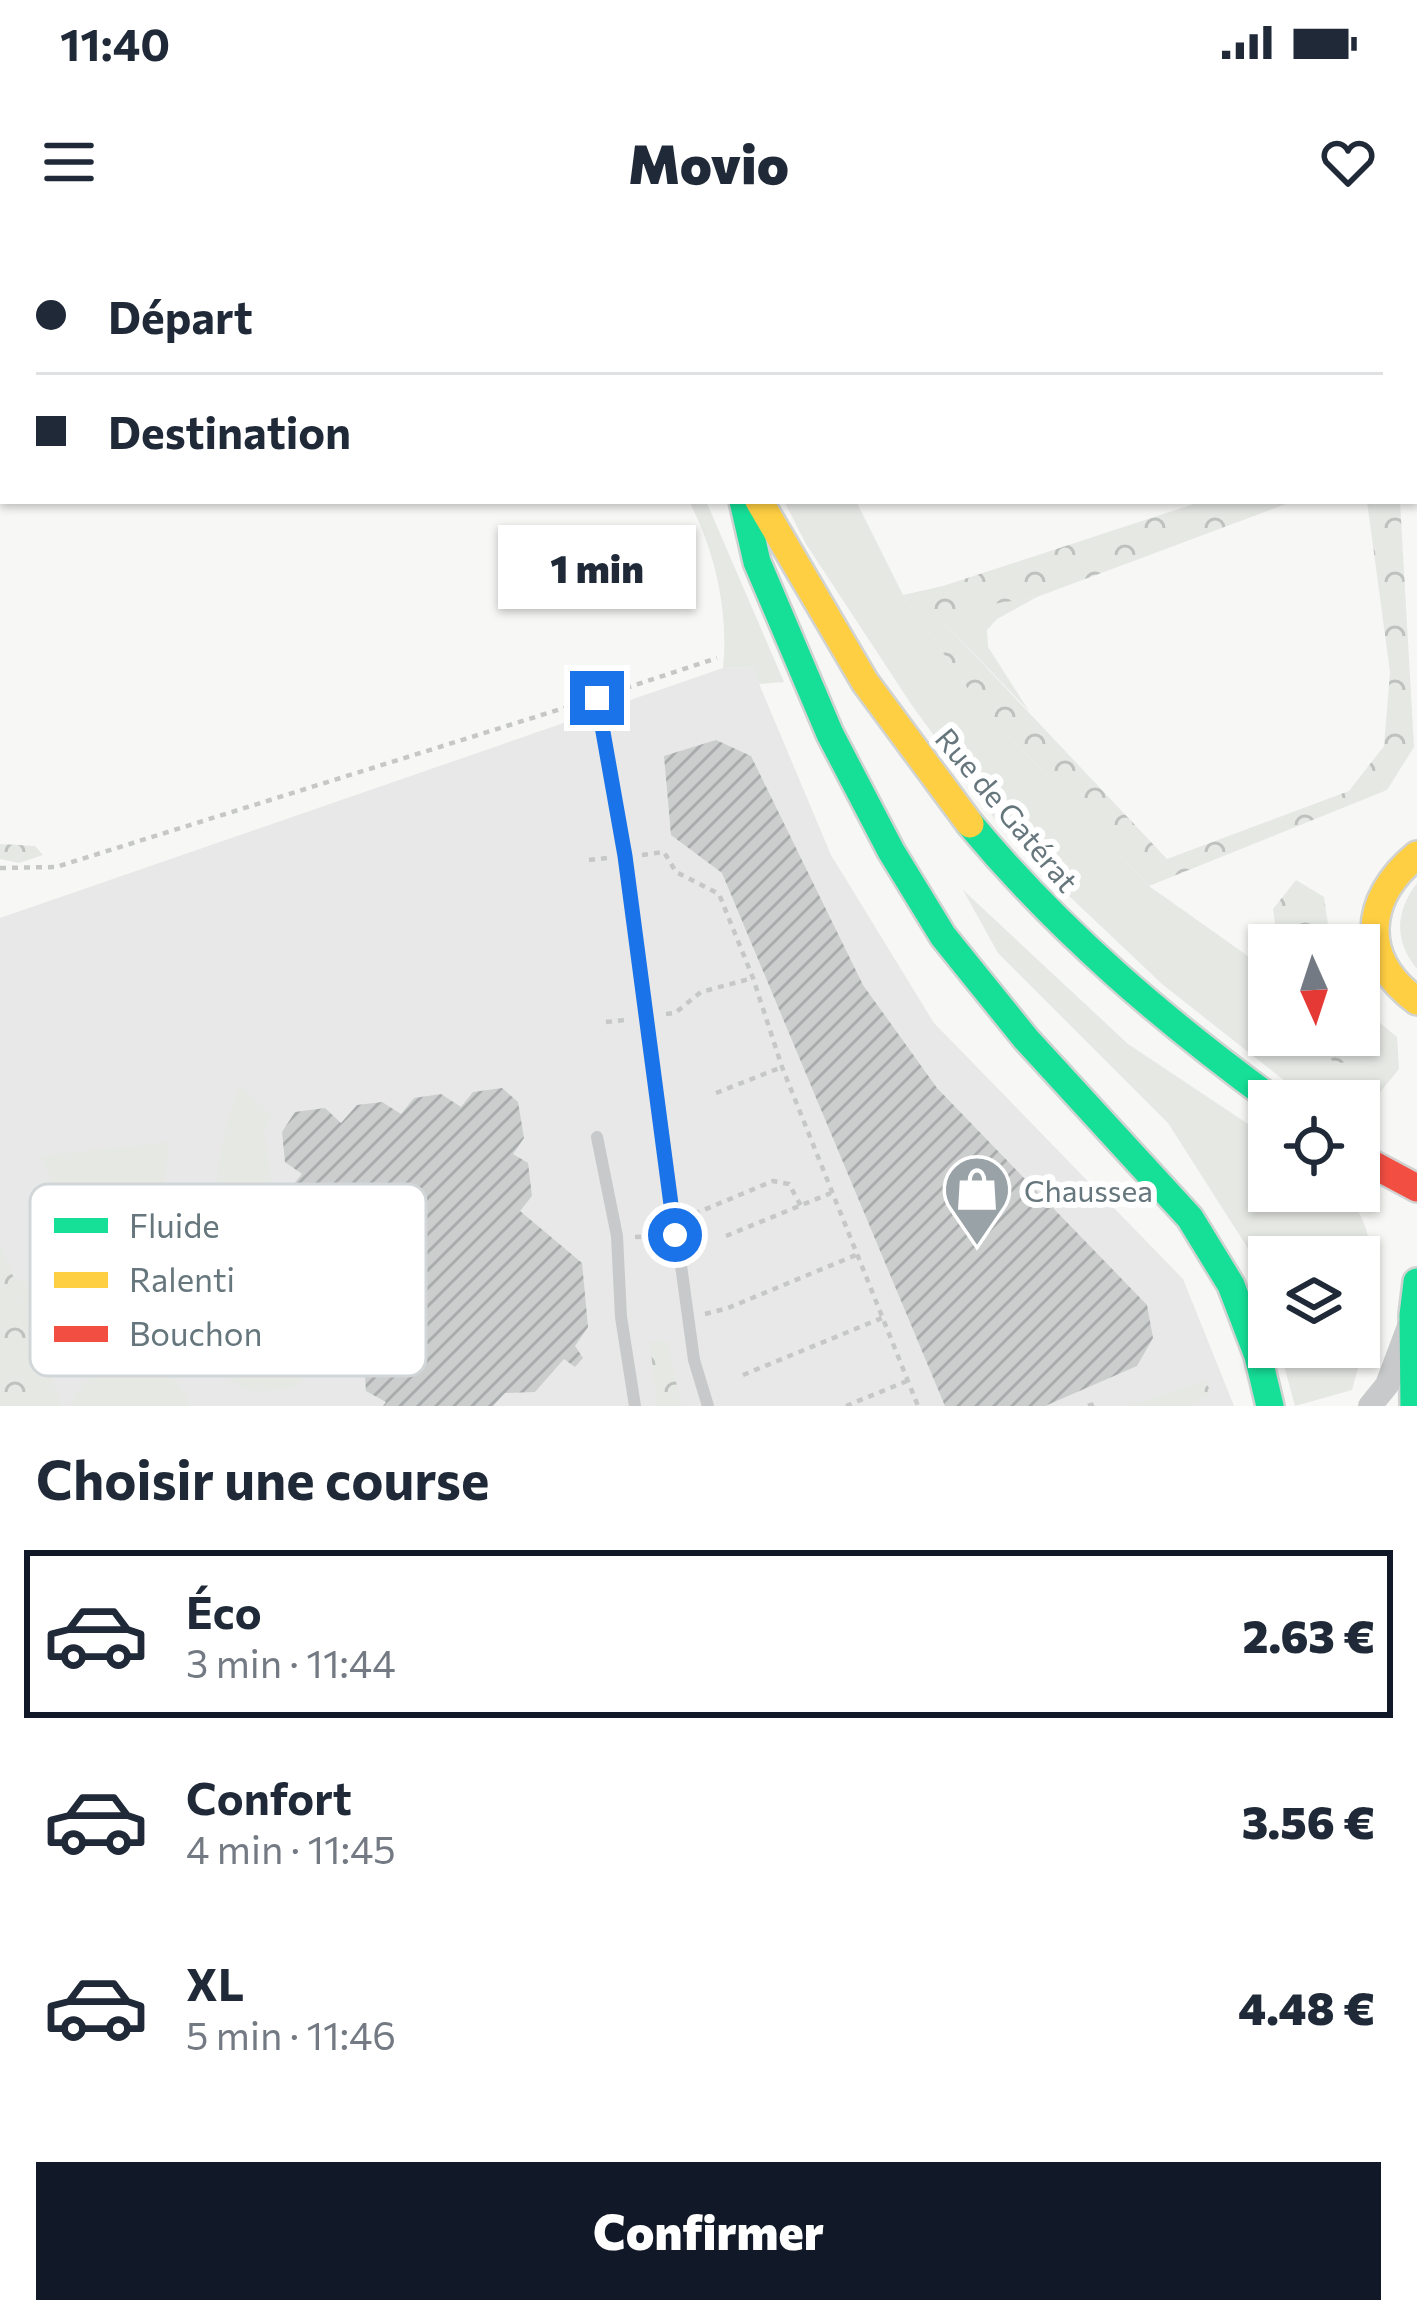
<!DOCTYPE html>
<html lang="fr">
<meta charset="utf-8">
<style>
:root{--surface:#fff;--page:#f2f2f3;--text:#1f2937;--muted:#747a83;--line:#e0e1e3;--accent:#111827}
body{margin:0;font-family:Commissioner,sans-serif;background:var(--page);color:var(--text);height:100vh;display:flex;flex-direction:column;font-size:45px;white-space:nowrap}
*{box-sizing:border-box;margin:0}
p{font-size:39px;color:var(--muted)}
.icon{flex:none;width:66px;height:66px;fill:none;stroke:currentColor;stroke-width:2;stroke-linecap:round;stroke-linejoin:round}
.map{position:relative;height:1166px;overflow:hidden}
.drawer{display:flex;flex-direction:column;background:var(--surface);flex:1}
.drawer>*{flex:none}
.banner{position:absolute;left:0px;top:0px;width:1419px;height:264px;box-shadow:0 3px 9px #0004;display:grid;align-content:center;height:264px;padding:0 36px;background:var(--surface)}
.needle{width:78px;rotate:177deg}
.buttons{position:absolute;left:1248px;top:684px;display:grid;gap:24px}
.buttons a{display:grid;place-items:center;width:132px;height:132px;border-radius:0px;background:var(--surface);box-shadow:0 3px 9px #0004;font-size:60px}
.end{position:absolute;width:54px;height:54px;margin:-27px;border:15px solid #1a73e8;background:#fff;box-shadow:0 0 0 6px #fff}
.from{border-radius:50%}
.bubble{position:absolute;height:84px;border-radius:0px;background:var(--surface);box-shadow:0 3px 9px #0004;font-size:39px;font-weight:800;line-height:84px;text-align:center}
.banner b{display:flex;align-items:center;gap:42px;height:114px;font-size:45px}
.banner b+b{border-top:3px solid var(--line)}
.banner i{width:30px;height:30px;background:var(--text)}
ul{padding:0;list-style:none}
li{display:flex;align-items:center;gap:36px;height:168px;margin:0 24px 18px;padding:0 12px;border:6px solid transparent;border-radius:0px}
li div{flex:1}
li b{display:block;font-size:45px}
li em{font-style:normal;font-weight:800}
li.current{border-color:var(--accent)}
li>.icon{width:108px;height:108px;stroke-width:1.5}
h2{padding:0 36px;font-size:54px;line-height:144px}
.button{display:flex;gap:24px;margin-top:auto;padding:24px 36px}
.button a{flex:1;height:138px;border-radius:0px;background:var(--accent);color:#fff;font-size:48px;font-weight:800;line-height:138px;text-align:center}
.status{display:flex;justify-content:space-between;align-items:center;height:84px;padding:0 60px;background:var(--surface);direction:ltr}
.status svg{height:33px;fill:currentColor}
header{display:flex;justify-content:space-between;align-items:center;height:156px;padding:0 36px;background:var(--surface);font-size:54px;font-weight:800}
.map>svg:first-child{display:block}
</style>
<div class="status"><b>11:40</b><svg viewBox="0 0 49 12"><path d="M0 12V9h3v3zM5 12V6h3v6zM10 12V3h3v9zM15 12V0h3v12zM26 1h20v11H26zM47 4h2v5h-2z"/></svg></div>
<header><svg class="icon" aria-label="menu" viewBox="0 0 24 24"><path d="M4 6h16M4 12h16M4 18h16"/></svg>Movio<svg class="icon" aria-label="heart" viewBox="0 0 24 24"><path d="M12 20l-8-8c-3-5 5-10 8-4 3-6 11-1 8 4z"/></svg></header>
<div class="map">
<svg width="1417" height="1166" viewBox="0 0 1417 1166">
<defs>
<pattern id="forest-crowns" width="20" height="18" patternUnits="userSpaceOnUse" patternTransform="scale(3)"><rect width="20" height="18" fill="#e6e8e4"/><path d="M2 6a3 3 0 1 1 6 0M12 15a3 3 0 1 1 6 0" fill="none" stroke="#bec1be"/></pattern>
<pattern id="building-hatch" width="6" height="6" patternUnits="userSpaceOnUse" patternTransform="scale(3)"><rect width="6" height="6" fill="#cccece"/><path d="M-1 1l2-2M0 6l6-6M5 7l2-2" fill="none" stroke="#a9acac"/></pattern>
</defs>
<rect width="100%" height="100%" fill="#f7f7f6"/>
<path fill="#e7e8e7" d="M752 427 831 615 934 783 1183 1039 1234 1166H0V678L723 428Z"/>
<path fill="#e6e8e4" d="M689 261H706L784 442 759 444 752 427 723 428C729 372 715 311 689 261Z
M784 261H856L903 355 975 459 1149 646 1269 731V795H1313L1334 823 1362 821 1379 782 1397 797 1399 829 1373 861 1359 868V861H1325L1290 845 1162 744 1010 600 911 464 806 304Z
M1037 357 997 379 987 390 988 407 1029 471 934 372Z
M1417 643V729C1394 701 1395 672 1417 643Z
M963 650 1128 804 1269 898V951H1345C1392 1009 1370 1086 1352 1150L1295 1166 1279 1107H1359V1017H1269V1074L1249 1010 1168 883 998 713Z
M240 846 272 875 264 890 278 991 295 1008 259 1000 255 984 216 983C214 933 222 893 240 846Z
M170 902 164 942 152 960 163 973 152 982 139 968C117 982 96 987 70 984L41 916Z
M191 978 195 1104 180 1101 170 1088 179 1061 145 1055 69 1063 41 1085 55 1112 47 1126 14 1038C89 1062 115 1063 183 1021L164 997Z
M248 1014 273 1017 301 1037V1122L310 1130 296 1147C275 1150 249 1157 232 1141 219 1129 214 1045 225 1031 230 1024 241 1019 248 1014Z
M121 1122C154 1122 178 1134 190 1166H70C81 1142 96 1131 121 1122Z"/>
<path fill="url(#forest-crowns)" d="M1203 261H1294L1037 357 935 373 1167 619 1349 551 1384 506 1390 432 1367 261H1400L1414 507 1387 550 1149 646 975 459 903 355 943 346Z
M0 604 35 606 43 615 19 623 0 619Z
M1296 640 1324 657 1331 705H1278L1273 669Z
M1359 761 1379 782 1362 822 1334 823 1313 795H1359Z
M0 1002 62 1166H0Z
M660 1100 668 1102 681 1166H657L650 1103Z
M1204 1141 1212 1152 1190 1166H1127Z"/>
<path fill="url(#building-hatch)" d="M716 500 751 516 863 745 937 848 1147 1065 1153 1098 1137 1126 1045 1166H945L722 633 671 595 664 516Z
M502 848 518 862 524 898 513 914 528 923 532 956 520 971 582 1023 588 1087 575 1106 583 1118 575 1127 564 1119 535 1152 505 1153 493 1166H383L386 1162 366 1151 364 1122 310 1130 301 1123 292 1046 301 1037 357 1034 353 1001 337 991 308 995 290 981 288 951 302 934 285 922 282 892 295 872 325 868 341 883 357 865 382 862 401 874 414 858 441 854 461 867 473 852Z"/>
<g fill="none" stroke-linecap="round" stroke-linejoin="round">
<g stroke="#d1d3d3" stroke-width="32">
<path id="fast" d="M621 0 623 3
M743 261 757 322 830 494 891 611 943 696 1026 799 1190 978 1231 1045 1258 1116 1270 1166
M970 584C1059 691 1162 779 1274 861
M1414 1166 1413 1075 1417 1042"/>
</g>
<g stroke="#d1d3d3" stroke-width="32">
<path id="slow" d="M759 261 865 442 970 584
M1417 615C1363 659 1359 719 1417 761"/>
</g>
<g stroke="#d1d3d3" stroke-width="32">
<path id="jam" d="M1359 917 1417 948"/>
</g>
<path stroke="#c6c7c7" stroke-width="4.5" stroke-dasharray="6 6" stroke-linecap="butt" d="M614 452 717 418
M642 615 664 612 676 632 719 654 753 738 782 827 918 1166
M589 620 607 618
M0 628 56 627 580 463
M666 774 675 773 701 752 753 738
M606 782 625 780
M716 853 782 827
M694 974 773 941 789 944 801 966
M726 996 831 953
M635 997 660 996
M705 1074 728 1068 856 1015
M743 1135 882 1078
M846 1166 907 1141
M1088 1166 1094 1164"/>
<path stroke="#c7c9ca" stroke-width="12" d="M597 457 625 617 694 1120 708 1166
M597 897 617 996 621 1077 635 1166"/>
<path stroke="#c7c9ca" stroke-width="24" d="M1334 0 1335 3
M1416 174 1417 173
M1416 223 1417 226
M1370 1166 1387 1145 1408 1089"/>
<use href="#fast" stroke="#16e098" stroke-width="27"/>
<use href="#slow" stroke="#ffcf43" stroke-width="27"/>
<use href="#jam" stroke="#f24e42" stroke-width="27"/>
</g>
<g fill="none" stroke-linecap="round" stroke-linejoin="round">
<path stroke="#1a73e8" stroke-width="15" d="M597 458 625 616 675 995"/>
</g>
<defs>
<g id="shop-pin" transform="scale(3.45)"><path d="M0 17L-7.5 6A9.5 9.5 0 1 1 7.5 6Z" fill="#99a3a7" stroke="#fff"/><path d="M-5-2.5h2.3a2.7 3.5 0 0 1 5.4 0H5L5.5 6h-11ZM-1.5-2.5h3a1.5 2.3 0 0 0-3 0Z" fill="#fff"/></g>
</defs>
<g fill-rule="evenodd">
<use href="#shop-pin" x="977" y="949"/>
</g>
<g text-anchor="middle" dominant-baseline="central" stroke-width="12" stroke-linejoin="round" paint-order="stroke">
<g font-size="30" fill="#66767d" stroke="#fff">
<text transform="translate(1008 569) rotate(50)">Rue de Gatérat</text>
</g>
<g font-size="30" fill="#66767d" stroke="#fff" text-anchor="start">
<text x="1024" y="949">Chaussea</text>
</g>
</g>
<rect x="30" y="944" width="396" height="192" rx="18" fill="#fff" stroke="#d1d6d8" stroke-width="3"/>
<rect x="54" y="978" width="54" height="15" fill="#16e098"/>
<rect x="54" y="1032" width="54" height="16" fill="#ffcf43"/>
<rect x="54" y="1086" width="54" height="16" fill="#f24e42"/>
<g font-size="33" fill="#66767d">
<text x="129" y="998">Fluide</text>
<text x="129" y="1052">Ralenti</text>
<text x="129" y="1106">Bouchon</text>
</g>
</svg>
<div class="buttons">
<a><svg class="needle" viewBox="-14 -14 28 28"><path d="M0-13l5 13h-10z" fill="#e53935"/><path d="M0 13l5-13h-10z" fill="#747a83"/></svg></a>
<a><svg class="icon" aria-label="locate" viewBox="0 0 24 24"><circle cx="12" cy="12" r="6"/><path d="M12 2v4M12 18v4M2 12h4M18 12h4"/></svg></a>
<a><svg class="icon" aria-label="layers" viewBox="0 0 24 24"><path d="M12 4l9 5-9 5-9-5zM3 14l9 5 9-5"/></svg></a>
</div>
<i class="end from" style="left:675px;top:995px"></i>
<i class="end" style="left:597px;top:458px"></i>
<div class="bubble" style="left:498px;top:285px;width:198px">1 min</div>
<div class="banner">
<b><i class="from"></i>Départ</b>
<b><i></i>Destination</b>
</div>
</div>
<section class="drawer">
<h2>Choisir une course</h2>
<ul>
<li class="current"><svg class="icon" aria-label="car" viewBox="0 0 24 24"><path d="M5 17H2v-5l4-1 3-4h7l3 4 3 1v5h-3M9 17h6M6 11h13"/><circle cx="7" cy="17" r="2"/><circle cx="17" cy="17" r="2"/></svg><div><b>Éco</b><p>3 min · 11:44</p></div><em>2.63 €</em></li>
<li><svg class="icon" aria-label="car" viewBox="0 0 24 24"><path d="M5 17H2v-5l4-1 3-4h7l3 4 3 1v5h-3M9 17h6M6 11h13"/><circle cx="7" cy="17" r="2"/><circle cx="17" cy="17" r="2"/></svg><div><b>Confort</b><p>4 min · 11:45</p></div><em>3.56 €</em></li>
<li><svg class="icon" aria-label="car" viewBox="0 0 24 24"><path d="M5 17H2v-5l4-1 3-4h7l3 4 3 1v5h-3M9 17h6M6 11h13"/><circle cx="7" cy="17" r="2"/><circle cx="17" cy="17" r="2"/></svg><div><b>XL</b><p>5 min · 11:46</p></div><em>4.48 €</em></li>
</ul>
<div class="button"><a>Confirmer</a></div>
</section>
